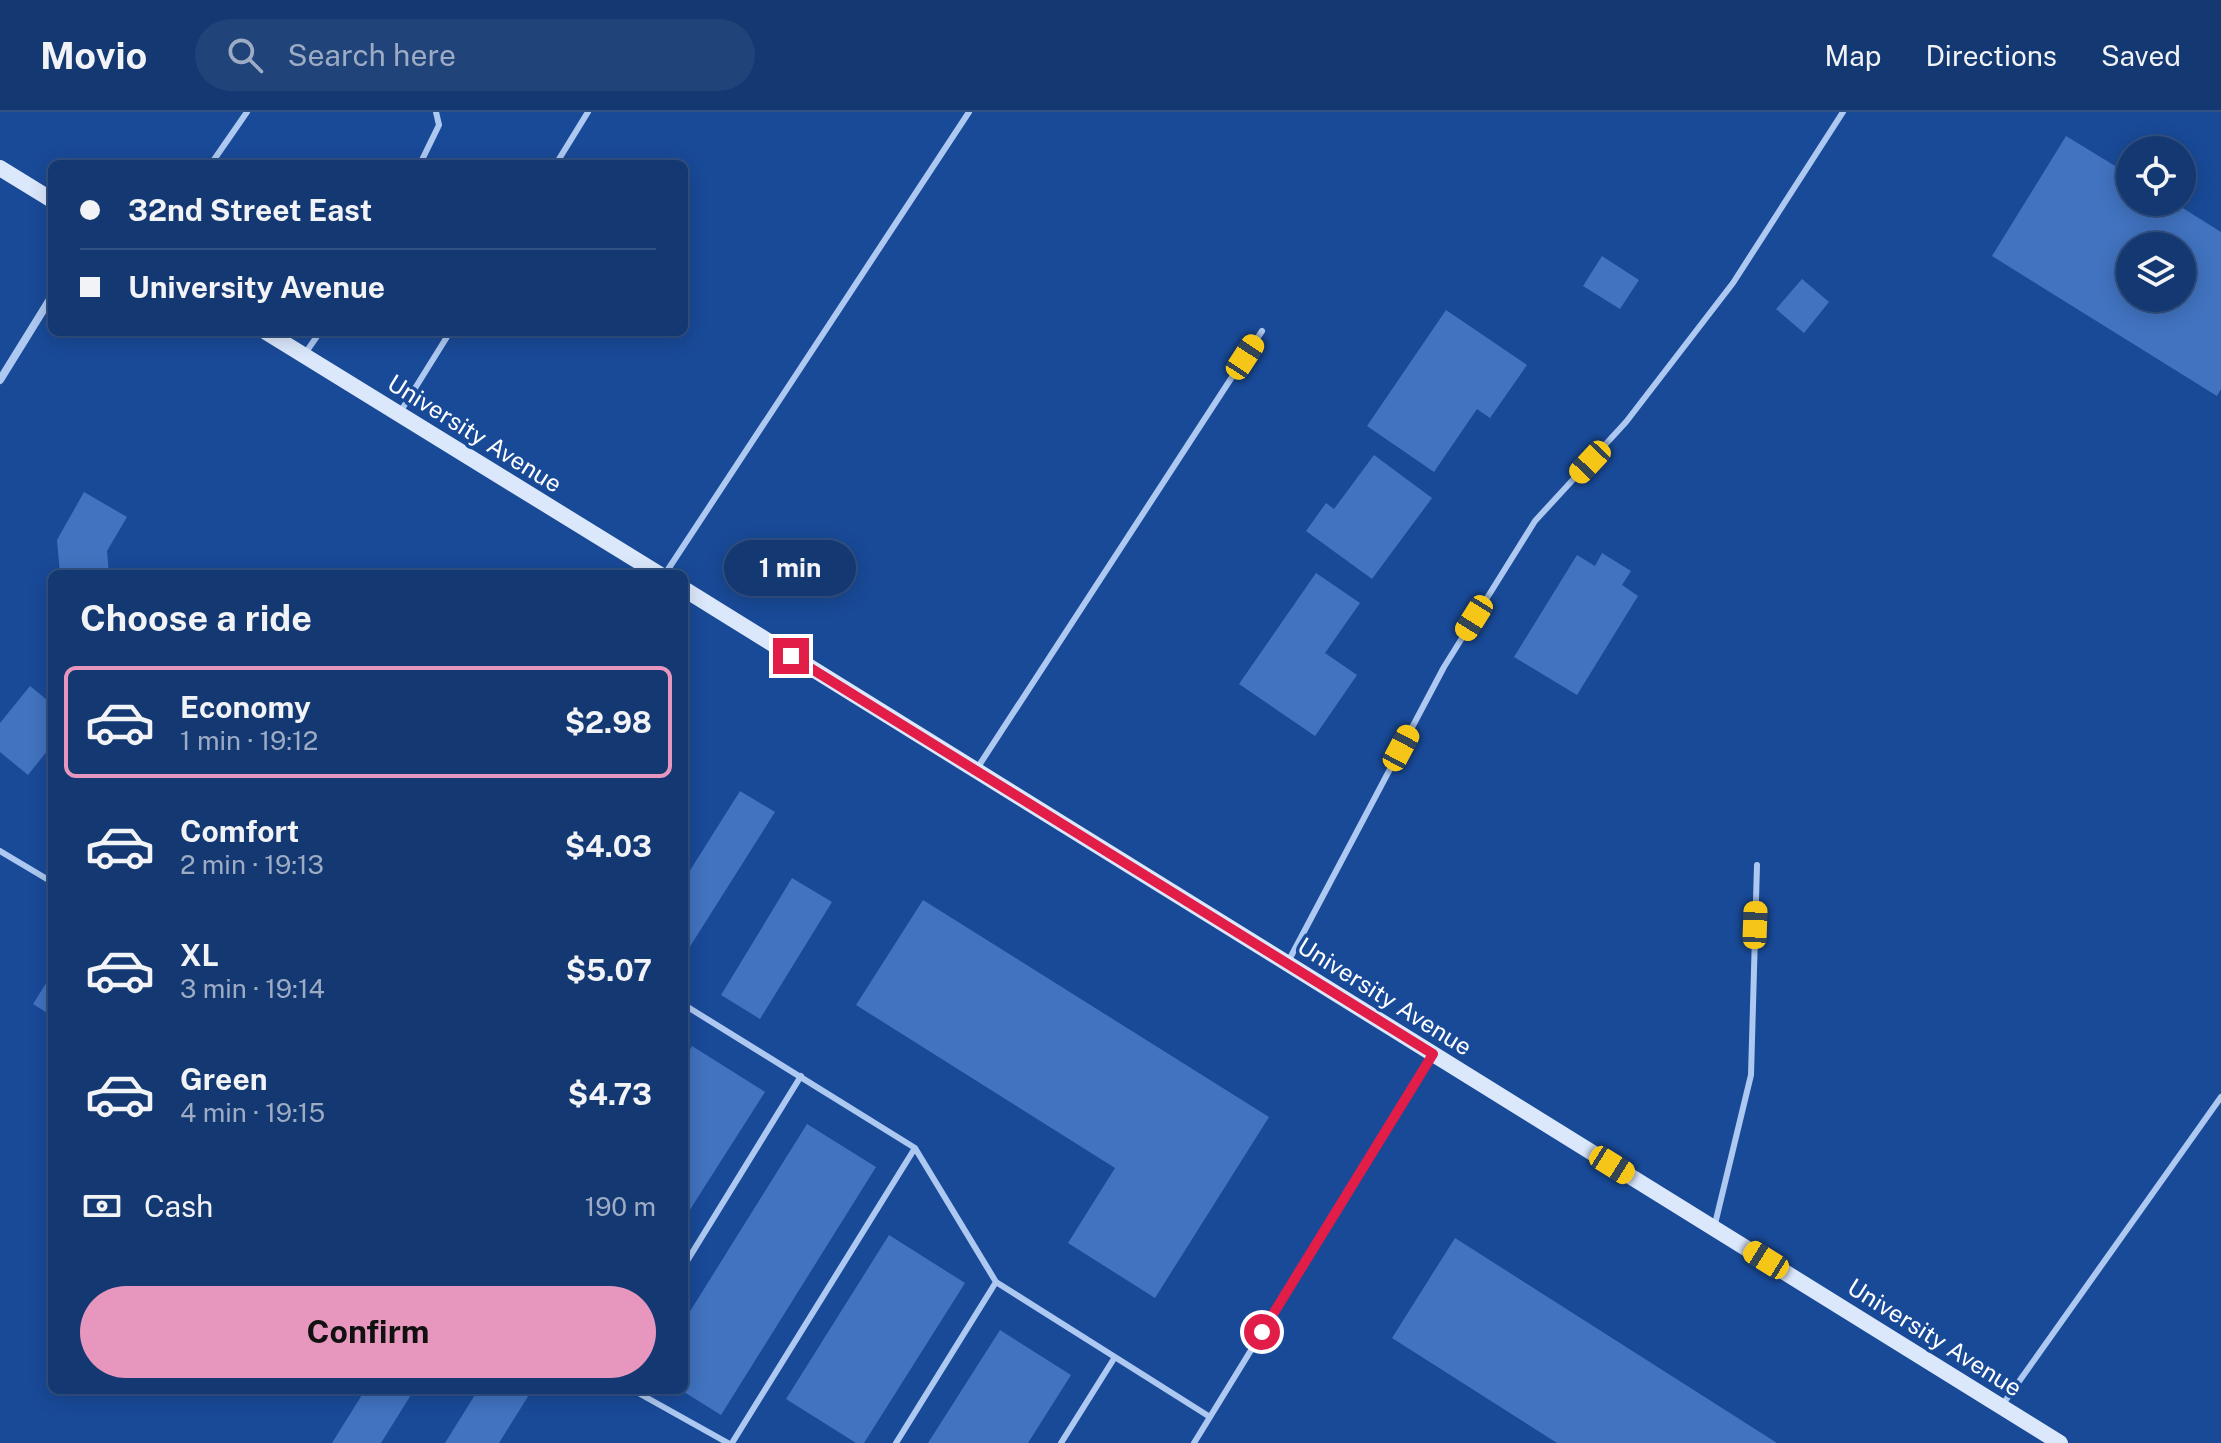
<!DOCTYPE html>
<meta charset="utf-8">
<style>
:root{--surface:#133872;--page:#20437a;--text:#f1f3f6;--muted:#9dacc4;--line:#325284;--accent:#e797bd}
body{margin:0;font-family:"Public Sans",sans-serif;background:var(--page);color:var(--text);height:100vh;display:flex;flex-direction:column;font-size:30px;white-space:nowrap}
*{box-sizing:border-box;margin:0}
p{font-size:26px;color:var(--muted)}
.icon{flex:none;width:44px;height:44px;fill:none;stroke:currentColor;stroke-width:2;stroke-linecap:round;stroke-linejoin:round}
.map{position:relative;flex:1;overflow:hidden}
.panel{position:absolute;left:48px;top:458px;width:640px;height:824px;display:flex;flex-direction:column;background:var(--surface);border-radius:12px;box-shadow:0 4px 20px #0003,0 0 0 2px var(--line)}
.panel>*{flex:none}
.guide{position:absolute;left:48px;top:48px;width:640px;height:176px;border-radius:12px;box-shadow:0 4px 20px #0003,0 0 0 2px var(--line);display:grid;align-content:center;height:176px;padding:0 32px;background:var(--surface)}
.buttons{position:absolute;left:2116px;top:24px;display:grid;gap:16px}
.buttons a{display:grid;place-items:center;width:80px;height:80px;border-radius:50%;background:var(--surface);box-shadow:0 4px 20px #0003,0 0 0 2px var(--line);font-size:40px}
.end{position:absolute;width:36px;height:36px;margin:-18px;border:10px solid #e11d48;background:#fff;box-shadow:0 0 0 4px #fff}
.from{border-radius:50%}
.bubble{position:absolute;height:56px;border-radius:28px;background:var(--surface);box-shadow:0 4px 20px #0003,0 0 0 2px var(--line);font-size:26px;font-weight:700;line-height:56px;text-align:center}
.car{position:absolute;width:24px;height:48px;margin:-24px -12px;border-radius:10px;box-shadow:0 0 6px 2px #0007;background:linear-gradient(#f5c518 24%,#345 0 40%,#f5c518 0 76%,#345 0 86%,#f5c518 0)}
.guide b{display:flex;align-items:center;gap:28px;height:76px;font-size:30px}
.guide b+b{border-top:2px solid var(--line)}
.guide i{width:20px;height:20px;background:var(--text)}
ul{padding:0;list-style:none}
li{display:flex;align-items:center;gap:24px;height:112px;margin:0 16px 12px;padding:0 16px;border:4px solid transparent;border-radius:12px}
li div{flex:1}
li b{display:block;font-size:30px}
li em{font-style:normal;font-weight:700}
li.on{border-color:var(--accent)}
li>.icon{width:72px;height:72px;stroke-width:1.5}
h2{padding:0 32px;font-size:36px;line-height:96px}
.pay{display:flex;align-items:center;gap:20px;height:88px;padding:0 32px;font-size:30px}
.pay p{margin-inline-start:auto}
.cta{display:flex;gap:16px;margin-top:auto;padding:16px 32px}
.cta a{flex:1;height:92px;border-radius:48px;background:var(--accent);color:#111;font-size:32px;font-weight:700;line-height:92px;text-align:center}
header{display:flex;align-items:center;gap:48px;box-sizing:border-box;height:112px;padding:0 40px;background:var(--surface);border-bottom:2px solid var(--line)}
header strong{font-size:38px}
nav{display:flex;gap:44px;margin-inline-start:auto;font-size:28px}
.search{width:560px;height:72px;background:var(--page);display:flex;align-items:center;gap:20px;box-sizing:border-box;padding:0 28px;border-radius:44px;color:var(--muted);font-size:30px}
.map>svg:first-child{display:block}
</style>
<header>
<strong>Movio</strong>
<div class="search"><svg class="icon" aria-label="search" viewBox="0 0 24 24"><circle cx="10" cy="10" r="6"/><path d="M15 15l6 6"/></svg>Search here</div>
<nav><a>Map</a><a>Directions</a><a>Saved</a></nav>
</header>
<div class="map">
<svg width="2221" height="1331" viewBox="0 0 2221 1331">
<rect width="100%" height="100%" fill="#194a98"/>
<path fill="#4173c0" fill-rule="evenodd" d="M2066 24 2130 63V90H2173L2221 120V277L2217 284 1992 144ZM2130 134H2182V186H2130Z
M1602 144 1639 168 1620 197 1583 174Z
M1802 167 1829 190 1804 221 1776 197Z
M1446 198 1527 253 1490 306 1477 297 1434 360 1367 314Z
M1374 343 1432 386 1372 467 1306 419 1326 391 1334 397Z
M84 380 127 405 107 439 109 462H60L57 428Z
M1602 441 1631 459 1622 473 1638 484 1577 583 1514 545 1577 443 1595 454Z
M1316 461 1360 491 1325 541 1357 563 1315 624 1239 572Z
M30 574 52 592V633L28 663 0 640V611Z
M740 679 775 700 684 844V768Z
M792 766 832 790 760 907 721 883Z
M923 788 1269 1005 1155 1186 1068 1131 1115 1056 856 893Z
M52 862V904L33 892Z
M692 934 765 980 684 1107V947Z
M807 1012 876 1055 721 1303 684 1280V1209Z
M889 1123 965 1171 864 1331H856L786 1287Z
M1455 1126 1777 1331H1557L1392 1226Z
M1000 1218 1071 1263 1028 1331H928Z
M365 1278H414L381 1331H332Z
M478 1278H532L499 1331H445Z"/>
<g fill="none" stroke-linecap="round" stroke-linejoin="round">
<path stroke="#adc8f1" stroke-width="6" d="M211 52 247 0
M420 52 439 13 436 0
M556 52 588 0
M304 243 320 220
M399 302 450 220
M665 462 969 0
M978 655 1262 219
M0 739 52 770
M1289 848 1444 555 1535 409 1626 310 1733 171 1843 0
M686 894 915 1036 996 1170 1210 1305
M1715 1112 1751 963 1757 753
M684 1154 801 964
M633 1278 728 1331
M2003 1292 2221 985
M732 1331 915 1036
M896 1331 996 1170
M1061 1331 1115 1245
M1194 1331 1433 942"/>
<path stroke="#adc8f1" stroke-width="8" d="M0 268 52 184"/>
<path stroke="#dbe8fc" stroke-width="16" d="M0 56 52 88
M266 220 659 462
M684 477 2060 1331"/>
</g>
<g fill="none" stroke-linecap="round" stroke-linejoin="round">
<path stroke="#e11d48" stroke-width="10" d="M791 544 1433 942 1262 1220"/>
</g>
<g text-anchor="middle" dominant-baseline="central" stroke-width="7" stroke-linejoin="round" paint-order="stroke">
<g font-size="24" fill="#fff" stroke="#194a98">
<text transform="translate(475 321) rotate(32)">University Avenue</text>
<text transform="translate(1385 884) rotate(32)">University Avenue</text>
<text transform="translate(1935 1225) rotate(32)">University Avenue</text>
</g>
</g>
</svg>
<div class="buttons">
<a><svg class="icon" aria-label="locate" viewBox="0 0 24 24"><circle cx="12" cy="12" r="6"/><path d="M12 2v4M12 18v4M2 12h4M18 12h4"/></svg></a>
<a><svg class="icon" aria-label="layers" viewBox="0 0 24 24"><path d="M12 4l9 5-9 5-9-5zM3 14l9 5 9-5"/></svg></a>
</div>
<i class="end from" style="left:1262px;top:1220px"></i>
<i class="end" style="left:791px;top:544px"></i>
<div class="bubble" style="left:724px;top:428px;width:132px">1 min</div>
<i class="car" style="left:1245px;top:245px;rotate:33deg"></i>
<i class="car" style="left:1590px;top:350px;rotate:223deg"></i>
<i class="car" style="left:1474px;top:506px;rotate:212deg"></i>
<i class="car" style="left:1401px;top:636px;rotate:28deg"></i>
<i class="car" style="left:1755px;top:813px;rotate:2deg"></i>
<i class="car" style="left:1612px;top:1053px;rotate:122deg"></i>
<i class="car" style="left:1766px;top:1148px;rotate:302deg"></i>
<div class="guide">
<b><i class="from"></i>32nd Street East</b>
<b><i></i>University Avenue</b>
</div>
<section class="panel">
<h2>Choose a ride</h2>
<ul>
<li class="on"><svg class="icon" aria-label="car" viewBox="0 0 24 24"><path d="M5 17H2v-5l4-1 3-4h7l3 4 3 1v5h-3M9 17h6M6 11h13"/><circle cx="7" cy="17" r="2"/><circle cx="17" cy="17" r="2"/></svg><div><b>Economy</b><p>1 min · 19:12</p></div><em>$2.98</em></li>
<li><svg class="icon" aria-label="car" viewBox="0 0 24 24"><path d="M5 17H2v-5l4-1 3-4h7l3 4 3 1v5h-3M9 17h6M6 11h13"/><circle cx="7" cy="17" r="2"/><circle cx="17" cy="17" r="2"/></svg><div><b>Comfort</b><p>2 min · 19:13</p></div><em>$4.03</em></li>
<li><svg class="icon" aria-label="car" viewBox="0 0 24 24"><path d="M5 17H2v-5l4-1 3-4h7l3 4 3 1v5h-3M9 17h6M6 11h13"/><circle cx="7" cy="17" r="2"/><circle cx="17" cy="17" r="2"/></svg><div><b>XL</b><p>3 min · 19:14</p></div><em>$5.07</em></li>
<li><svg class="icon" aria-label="car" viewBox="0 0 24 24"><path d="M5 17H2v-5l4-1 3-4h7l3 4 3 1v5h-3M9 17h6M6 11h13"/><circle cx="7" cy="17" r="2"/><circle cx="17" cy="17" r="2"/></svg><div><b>Green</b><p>4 min · 19:15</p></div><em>$4.73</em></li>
</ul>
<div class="pay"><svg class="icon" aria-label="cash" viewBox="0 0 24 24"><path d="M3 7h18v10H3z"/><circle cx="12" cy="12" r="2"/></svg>Cash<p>190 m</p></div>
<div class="cta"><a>Confirm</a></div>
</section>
</div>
